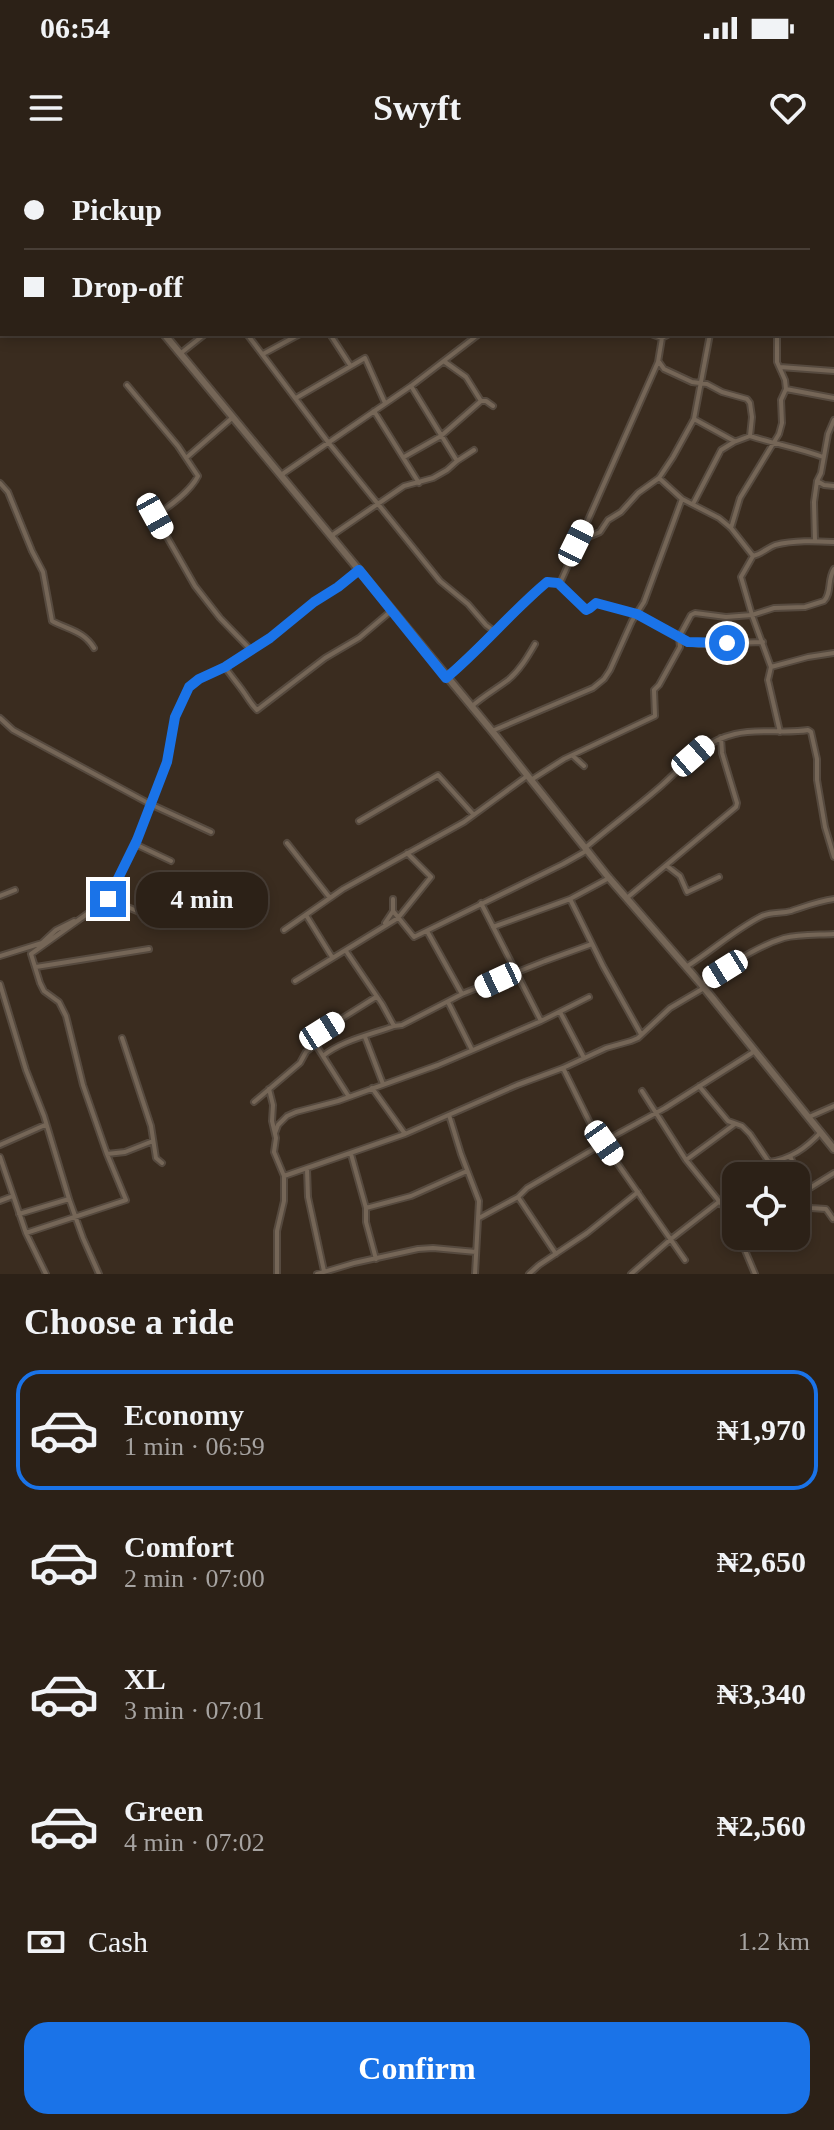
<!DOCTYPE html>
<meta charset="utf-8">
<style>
:root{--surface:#2c2117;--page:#342920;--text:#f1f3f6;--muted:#a6a3a1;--line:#483e36;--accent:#1a73e8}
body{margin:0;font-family:"Times New Roman",serif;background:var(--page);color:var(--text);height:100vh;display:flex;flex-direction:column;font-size:30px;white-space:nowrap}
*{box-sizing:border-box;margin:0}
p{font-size:26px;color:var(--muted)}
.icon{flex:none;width:44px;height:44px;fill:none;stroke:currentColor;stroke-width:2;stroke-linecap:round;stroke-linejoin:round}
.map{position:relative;height:1114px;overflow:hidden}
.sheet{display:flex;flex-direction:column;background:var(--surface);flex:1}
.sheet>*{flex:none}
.hud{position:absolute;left:0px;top:0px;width:834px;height:176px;box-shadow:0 4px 12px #0003,0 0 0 2px var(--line);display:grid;align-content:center;height:176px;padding:0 24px;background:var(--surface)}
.buttons{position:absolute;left:722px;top:1002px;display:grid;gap:16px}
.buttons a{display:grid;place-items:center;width:88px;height:88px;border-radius:16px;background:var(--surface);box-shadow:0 4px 12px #0003,0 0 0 2px var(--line);font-size:40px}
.end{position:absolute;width:36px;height:36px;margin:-18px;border:10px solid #1a73e8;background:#fff;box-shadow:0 0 0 4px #fff}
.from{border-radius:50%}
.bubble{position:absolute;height:56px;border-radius:24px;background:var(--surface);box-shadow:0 4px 12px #0003,0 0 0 2px var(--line);font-size:26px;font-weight:700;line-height:56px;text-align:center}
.car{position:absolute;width:24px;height:48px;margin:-24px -12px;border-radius:10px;box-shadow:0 0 6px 2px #0007;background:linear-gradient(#fff 24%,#345 0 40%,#fff 0 76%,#345 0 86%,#fff 0)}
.hud b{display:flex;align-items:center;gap:28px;height:76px;font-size:30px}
.hud b+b{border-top:2px solid var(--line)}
.hud i{width:20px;height:20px;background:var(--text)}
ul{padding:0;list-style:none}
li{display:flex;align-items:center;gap:24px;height:120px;margin:0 16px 12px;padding:0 8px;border:4px solid transparent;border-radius:24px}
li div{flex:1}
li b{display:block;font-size:30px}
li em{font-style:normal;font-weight:700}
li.current{border-color:var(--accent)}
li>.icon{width:72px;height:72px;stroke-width:1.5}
h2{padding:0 24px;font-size:36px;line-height:96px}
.pay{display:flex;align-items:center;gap:20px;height:88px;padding:0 24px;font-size:30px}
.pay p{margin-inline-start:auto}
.cta{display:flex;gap:16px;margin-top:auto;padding:16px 24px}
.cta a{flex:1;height:92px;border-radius:24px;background:var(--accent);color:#fff;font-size:32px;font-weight:700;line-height:92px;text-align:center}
.status{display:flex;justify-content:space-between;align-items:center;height:56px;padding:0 40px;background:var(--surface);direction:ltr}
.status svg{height:22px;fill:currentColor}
header{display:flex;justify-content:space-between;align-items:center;height:104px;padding:0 24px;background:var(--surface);font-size:36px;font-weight:700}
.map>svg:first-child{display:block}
</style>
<div class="status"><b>06:54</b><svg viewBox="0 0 49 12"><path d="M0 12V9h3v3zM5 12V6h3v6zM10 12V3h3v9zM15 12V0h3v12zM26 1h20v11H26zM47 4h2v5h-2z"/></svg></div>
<header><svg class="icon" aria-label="menu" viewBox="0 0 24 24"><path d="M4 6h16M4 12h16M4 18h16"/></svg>Swyft<svg class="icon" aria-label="heart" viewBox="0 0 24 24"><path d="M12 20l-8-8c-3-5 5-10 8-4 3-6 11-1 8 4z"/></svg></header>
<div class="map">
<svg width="834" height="1114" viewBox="0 0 834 1114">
<rect width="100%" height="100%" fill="#3a2c1f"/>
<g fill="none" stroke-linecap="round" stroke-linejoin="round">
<g stroke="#564a3f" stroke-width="8">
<path id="street" d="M25 0 26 2
M120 0 121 2
M236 0 237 2
M296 0 297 2
M323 0 325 2
M361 0 363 2
M411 0 413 2
M427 0 428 2
M556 0 563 2
M150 2 175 0
M304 2 311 0
M417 2 421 0
M482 2 485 0
M595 2 598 0
M0 121 2 124
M832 125H834
M247 174 328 282 440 421 468 444 486 465 494 471
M330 174 350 205
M651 174 662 178 669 174
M181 193 205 174
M263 194 300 174
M445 202 466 217 481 241
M659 202 664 209 692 222 707 224 722 232 747 239 750 243 752 257 750 276 734 282 721 290 693 344
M780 207 834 211
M127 225 178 286 198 316C190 332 170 346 155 356L195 426 220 458 251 490
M411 226 457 301
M786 229 834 238
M296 238 365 198 385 243
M374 251 419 323
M694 259 734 281
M750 276C774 284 799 288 823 297
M404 297 441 276 481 241H486L493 246
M186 298 232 258
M281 315 411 226 479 174
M659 318 682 339 719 358 731 368 753 396C762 394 767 388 775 385 794 380 815 381 834 382
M817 321 824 325 834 326
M0 323 8 332 32 391 43 412 52 461C69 470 84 471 94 488
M731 368 740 338 779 274 782 263 781 240 786 229 785 220 777 202V174
M331 376 404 326 433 318 447 310 457 301 474 290
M815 381 814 342 817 321 821 313 828 274 834 260
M577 382 600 372 608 360 621 352 638 333 659 318 673 297 694 259 710 174
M753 396 741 417 752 455 771 507 768 520 780 572
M558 423 586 450 596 443 637 454 688 482 699 484 763 482
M225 507C231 516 239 525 245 534 249 540 252 545 257 550L325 498 359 478 391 451
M771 507 808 497 834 493
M448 516 547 422 558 423 561 421 658 202 662 178
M471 547C483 536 496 529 508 520 520 510 528 496 535 484
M0 558 13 570 150 644 211 672
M492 571 593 528 604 519 610 510 632 461 644 442 682 339
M573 596 584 606
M531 620 564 599 655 556 654 530 659 525 680 487 679 477 691 455 695 453 726 457 752 455 774 448 805 447 824 441C832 433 827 420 834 409
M359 661 438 615 473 654
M287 683 330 738
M135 684 171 701
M585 688C610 667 637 647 661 626 686 604 701 582 735 574 759 568 784 574 808 570L811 572 817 599V620L825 667 834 697
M667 706 680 716 687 732 719 717
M0 736 15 730
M628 737 736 647 737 643 722 593 721 578
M108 739 142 753
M570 739 603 806 641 874
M481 743 541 861
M393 751 414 777 563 704 586 691
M306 755 332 797
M385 763 393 751V739
M493 767 570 739 609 718
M284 770 343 729 464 662 527 616
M427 771 462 834
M346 791 382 844 394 866
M31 794 108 739 137 680 167 602 175 557 189 527 199 519 225 507 270 478 314 442 338 427 359 410
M0 796 42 783 56 770 74 761
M36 807 149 789
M686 807C712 791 733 771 760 757 770 751 781 754 791 751 806 746 819 741 834 739
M295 821 398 758 431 717 407 693
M0 824 26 910 44 956 69 1039 83 1078 99 1114
M701 824C727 808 754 787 784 778 799 774 818 775 834 774
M448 842 472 890
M560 852 584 898
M365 877 383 924
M122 878 151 966 156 998 162 1003
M316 885 349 937
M323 896C340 881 373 874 394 866L402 865 462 834 545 801 592 784
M563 908 592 967 685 1100
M699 926 728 961 742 966 750 974 769 1002C791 999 806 988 821 972
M372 928 405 974
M269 929 273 945 272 961 276 978 274 992 284 1016V1041L277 1071V1114
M642 931 686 1000 727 1051 736 1070
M254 942 300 903 306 892 316 884 317 878 322 871 376 837
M449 955 461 994 479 1041 475 1114
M809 957 834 946
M275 973 278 965 287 956 296 952 338 941 438 905 541 861 589 837
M0 985 45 965
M107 994 125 992 153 981
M351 994 366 1048V1062L376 1099
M790 996 805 1031 807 1045 811 1048 826 1049 833 1059
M0 997 26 1073 46 1114
M686 1000 735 964
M307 1009 308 1037 324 1111
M284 1016 405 974 517 925 563 908 606 888 631 881 638 878 670 848 704 828
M805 1031 834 1013
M518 1037 556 1094
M0 1041 13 1036
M366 1048 411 1036 467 1011
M19 1054 69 1039
M479 1058 518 1037 527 1028 604 983 610 978 665 948 755 891
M26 1073 126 1040 107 994 83 925 66 856 59 842 44 831 40 823 31 794
M739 1076 755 1114
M317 1114 354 1103 418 1089 433 1088 476 1092
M529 1114 539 1105 587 1073 638 1032
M631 1114 671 1079 720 1041"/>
</g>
<g stroke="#564a3f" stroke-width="10">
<path id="secondary" d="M51 0 52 2
M164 174 492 571 609 718 701 824 834 989"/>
</g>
<use href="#street" stroke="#756657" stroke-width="4"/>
<use href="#secondary" stroke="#756657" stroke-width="6"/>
</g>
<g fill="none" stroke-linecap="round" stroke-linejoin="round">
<path stroke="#1a73e8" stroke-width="10" d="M108 739 137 680 167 602 175 557 189 527 199 519 225 507 270 478 314 442 338 427 359 410 446 518C482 488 511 452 547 422L558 423 586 450 590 448 596 443 637 454 688 482 727 483"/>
</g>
</svg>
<div class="buttons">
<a><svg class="icon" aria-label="locate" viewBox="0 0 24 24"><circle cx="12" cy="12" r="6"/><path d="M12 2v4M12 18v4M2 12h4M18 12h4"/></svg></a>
</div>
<i class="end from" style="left:727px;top:483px"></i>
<i class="end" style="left:108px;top:739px"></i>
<div class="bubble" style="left:136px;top:712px;width:132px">4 min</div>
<i class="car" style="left:155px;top:356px;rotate:151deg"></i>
<i class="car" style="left:576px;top:383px;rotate:26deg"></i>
<i class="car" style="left:693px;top:596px;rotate:49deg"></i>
<i class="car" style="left:725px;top:809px;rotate:238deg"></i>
<i class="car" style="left:498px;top:820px;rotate:245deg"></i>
<i class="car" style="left:322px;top:871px;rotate:58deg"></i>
<i class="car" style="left:604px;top:983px;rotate:145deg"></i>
<div class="hud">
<b><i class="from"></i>Pickup</b>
<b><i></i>Drop-off</b>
</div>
</div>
<section class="sheet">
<h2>Choose a ride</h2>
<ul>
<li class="current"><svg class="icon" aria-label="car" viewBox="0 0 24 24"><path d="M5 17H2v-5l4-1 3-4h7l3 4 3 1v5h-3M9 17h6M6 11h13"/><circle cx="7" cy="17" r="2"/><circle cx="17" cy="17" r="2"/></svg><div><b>Economy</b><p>1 min · 06:59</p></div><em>₦1,970</em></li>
<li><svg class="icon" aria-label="car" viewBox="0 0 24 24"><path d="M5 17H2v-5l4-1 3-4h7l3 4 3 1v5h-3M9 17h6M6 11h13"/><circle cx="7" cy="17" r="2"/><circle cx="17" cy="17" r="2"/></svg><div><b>Comfort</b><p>2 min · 07:00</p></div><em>₦2,650</em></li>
<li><svg class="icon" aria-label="car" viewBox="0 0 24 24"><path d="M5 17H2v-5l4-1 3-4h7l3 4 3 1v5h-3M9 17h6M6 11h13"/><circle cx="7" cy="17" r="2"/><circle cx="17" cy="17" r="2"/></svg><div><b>XL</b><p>3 min · 07:01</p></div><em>₦3,340</em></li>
<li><svg class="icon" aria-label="car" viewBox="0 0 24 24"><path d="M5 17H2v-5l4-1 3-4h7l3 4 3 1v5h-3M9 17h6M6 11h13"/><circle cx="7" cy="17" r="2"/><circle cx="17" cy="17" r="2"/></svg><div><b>Green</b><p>4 min · 07:02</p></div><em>₦2,560</em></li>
</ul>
<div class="pay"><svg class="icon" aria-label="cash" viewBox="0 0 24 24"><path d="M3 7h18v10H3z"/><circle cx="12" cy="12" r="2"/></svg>Cash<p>1.2 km</p></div>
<div class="cta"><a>Confirm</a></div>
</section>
